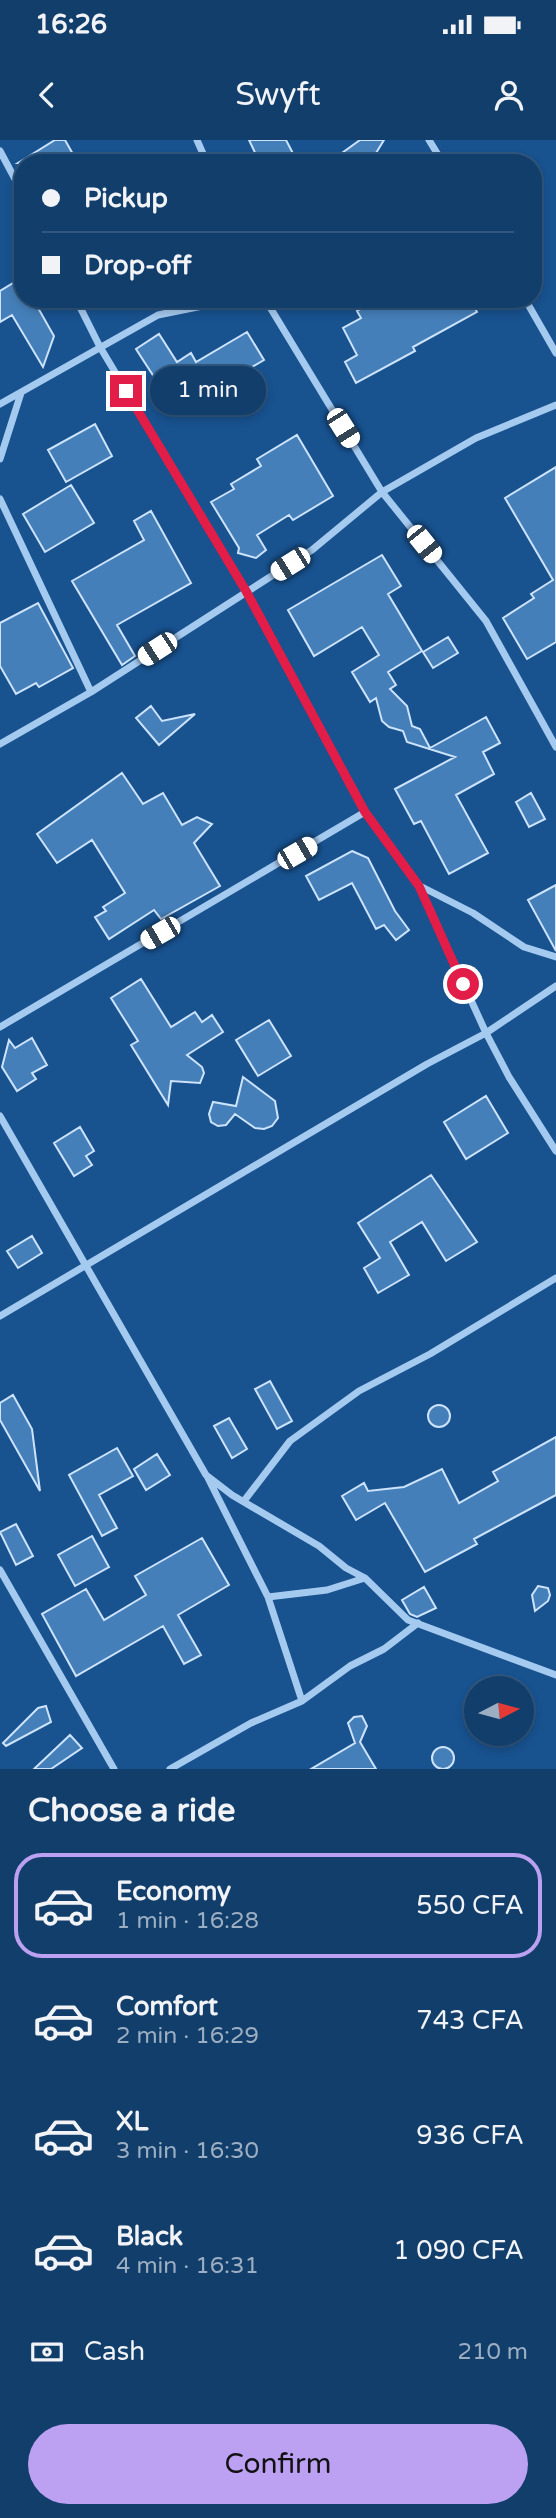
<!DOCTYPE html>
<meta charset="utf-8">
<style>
:root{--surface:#123e6b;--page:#1b4571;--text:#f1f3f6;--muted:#9caec1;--line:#31577e;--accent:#bca0f2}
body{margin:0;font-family:"Varela Round",sans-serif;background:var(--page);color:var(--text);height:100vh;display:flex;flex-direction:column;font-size:26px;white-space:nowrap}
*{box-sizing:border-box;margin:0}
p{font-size:23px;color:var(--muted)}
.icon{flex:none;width:38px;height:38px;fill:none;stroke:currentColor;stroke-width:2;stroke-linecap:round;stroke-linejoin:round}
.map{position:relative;height:1629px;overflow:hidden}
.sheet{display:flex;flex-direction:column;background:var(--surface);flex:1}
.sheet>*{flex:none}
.hud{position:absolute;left:14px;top:14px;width:528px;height:154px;border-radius:28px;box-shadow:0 4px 10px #0003,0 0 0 2px var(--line);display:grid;align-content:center;height:154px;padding:0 28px;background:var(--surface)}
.needle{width:46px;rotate:84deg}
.buttons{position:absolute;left:464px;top:1536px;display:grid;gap:14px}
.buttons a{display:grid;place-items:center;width:70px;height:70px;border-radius:50%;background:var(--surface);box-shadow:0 4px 10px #0003,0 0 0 2px var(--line);font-size:35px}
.end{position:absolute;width:32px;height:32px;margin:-16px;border:9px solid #e11d48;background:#fff;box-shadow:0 0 0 4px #fff}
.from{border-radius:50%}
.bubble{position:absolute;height:49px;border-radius:24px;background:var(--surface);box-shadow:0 4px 10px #0003,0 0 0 2px var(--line);font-size:23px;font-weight:600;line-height:49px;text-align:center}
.car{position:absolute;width:21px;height:42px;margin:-21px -10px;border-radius:9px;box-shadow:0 0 5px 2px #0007;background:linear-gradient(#fff 24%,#345 0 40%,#fff 0 76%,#345 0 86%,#fff 0)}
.hud b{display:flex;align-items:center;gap:24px;height:66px;font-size:26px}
.hud b+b{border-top:2px solid var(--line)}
.hud i{width:18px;height:18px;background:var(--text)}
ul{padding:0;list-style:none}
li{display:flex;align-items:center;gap:21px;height:105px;margin:0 14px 10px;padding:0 14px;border:4px solid transparent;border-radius:28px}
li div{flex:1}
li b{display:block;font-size:26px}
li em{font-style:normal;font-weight:600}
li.active{border-color:var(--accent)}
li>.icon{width:63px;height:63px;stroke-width:1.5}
h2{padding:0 28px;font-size:32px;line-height:84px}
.pay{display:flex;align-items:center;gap:18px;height:77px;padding:0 28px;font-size:26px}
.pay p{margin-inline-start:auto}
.primary-button{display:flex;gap:14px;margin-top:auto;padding:14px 28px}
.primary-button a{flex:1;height:80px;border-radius:42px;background:var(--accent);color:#111;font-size:28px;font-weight:600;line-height:80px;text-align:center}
.status{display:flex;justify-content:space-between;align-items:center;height:49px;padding:0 35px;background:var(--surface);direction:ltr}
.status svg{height:19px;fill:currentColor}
header{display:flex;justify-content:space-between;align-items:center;height:91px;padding:0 28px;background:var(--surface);font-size:32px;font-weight:600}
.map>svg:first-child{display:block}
</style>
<div class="status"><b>16:26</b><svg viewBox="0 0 49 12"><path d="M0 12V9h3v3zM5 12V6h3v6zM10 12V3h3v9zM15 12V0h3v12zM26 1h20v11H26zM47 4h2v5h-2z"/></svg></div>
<header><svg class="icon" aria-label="back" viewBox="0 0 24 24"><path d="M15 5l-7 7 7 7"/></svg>Swyft<svg class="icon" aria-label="person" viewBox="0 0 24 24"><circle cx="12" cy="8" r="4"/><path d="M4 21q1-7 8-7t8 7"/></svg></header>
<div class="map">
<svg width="556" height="1629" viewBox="0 0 556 1629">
<rect width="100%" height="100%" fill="#18528f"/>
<path fill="#457fb9" stroke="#cce3fb" stroke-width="2" d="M55 0H65L78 23H18Z
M249 0H286L298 23H260Z
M360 0H384L373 18 359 23H328Z
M23 137V159H33L54 196 43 227 12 175 0 182V151Z
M378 159H469L477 172 413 207 415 211 356 243 345 222 357 215 343 188 361 178 357 171Z
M247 192 264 220 176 271 136 209 159 194 177 222 191 213 196 222Z
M95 284 112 316 66 342 48 310Z
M297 295 333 356 293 380 289 375 257 395 266 410 256 418 238 413 239 408 211 362 234 349 231 344 261 326 257 319Z
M556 327V502L527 519 503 478 534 458 531 454 553 440 505 358Z
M71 345 94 383 45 412 23 374Z
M151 371 191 443 117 485 135 516 122 525 72 441 144 400 134 381Z
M382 415 401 446 388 454 422 511 388 532 396 545 390 549 407 566 412 586 420 589 430 608 486 577 500 603 483 612 494 634 456 655 488 713 449 734 421 681 414 684 395 649 455 617 407 602 403 591 389 587 382 581 376 558 370 562 352 532 379 515 362 487 314 516 288 470Z
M38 463 73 528 39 547 36 543 16 554 0 526V483Z
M448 497 458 513 433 528 423 512Z
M151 566 162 581 195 574 159 605 136 578Z
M122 633 143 664 163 653 182 685 197 677 212 684 194 703 220 746 161 779 154 770 109 799 95 777 106 771 103 767 125 753 92 700 57 723 37 694Z
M531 653 545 679 529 687 516 662Z
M352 711 368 718 395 771 409 790 396 800 384 785 376 789 352 743 319 760 306 736Z
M556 745V811L528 760Z
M141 839 171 887 195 872 202 882 212 875 223 892 187 915 202 927 204 933 200 943 171 941 168 965 131 905 138 901 111 858Z
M269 880 291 916 258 936 236 900Z
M32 898 47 925 32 933 36 939 17 951 2 927 9 900 15 908Z
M243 937 275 961 278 978 272 986 264 989 255 988 235 974 226 985 218 986 211 982 209 974 213 962 236 966Z
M486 956 508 993 466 1019 444 982Z
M80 987 94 1011 86 1016 92 1025 74 1036 54 1003Z
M431 1035 477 1102 446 1121 422 1082 390 1102 409 1135 378 1153 364 1128 380 1118 358 1083Z
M32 1096 42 1113 18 1128 7 1111Z
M270 1241 292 1281 277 1289 255 1249Z
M13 1255 32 1289 40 1351 0 1280V1263Z
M428 1276a11 11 0 1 1 22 0a11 11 0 1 1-22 0Z
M229 1278 247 1309 232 1318 214 1286Z
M556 1297V1355L474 1399 477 1404 425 1432 385 1363 356 1380 342 1356 364 1343 368 1351 404 1347 442 1329 459 1363 498 1341 493 1332Z
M117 1308 133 1336 99 1355 117 1388 102 1396 69 1335Z
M157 1314 170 1335 146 1350 134 1329Z
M16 1384 33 1416 16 1425 0 1392Z
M92 1396 109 1427 75 1446 58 1415Z
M202 1398 229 1445 178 1475 201 1515 184 1524 163 1486 76 1536 42 1474 86 1449 104 1480 146 1455 135 1436Z
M538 1446 548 1448 550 1455 548 1461 535 1471 532 1455Z
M424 1447 436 1468 417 1477 410 1474 402 1460Z
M46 1566 51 1582 6 1606 3 1603 38 1568Z
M362 1576 367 1586 360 1602 376 1629H311L355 1603 348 1583 354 1577Z
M70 1595 82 1608 51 1629H34Z
M432 1618a11 11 0 1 1 22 0a11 11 0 1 1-22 0Z"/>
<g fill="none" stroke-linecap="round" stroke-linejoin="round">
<path stroke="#a5caef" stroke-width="7" d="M197 0 207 23
M429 0 443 23
M0 11 23 54
M76 159 100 207 246 451 365 672 419 746 486 893 509 937 556 1011
M265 159 382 352 486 481 556 607
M525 159 556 213
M0 264 158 175 232 160 265 159
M0 319 21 253
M0 359 91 552
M0 604 91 552 312 410 382 352 476 298 556 265
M420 746 473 773 524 807 556 817
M0 887 365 672
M0 976 206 1335 232 1355 319 1406 346 1428 365 1438 408 1480 556 1535
M0 1176 427 924 486 893 556 846
M208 1338 268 1457 302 1561
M244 1361 290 1301 359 1251 430 1214 556 1138
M0 1430 114 1629
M268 1457 327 1450 365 1438
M170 1629 251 1583 302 1561 350 1526 384 1509 418 1483"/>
</g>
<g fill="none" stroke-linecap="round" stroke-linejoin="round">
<path stroke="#e11d48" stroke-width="9" d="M126 251 246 451 365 672 419 746 463 844"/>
</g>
</svg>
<div class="buttons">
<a><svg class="needle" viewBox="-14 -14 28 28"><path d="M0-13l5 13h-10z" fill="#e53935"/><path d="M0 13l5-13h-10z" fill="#9caec1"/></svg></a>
</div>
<i class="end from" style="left:463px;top:844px"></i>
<i class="end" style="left:126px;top:251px"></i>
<div class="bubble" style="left:150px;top:226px;width:116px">1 min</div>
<i class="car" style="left:343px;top:288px;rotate:148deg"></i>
<i class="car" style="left:424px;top:404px;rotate:141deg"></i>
<i class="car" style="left:290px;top:424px;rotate:238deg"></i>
<i class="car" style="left:157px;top:509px;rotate:237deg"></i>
<i class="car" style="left:297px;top:713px;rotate:60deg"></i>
<i class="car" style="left:160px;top:793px;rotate:240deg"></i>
<div class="hud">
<b><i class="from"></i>Pickup</b>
<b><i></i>Drop-off</b>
</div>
</div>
<section class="sheet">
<h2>Choose a ride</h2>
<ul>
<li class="active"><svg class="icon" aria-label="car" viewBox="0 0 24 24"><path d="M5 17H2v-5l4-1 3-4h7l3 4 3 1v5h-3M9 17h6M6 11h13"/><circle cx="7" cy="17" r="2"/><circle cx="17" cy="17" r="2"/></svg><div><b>Economy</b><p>1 min · 16:28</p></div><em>550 CFA</em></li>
<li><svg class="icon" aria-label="car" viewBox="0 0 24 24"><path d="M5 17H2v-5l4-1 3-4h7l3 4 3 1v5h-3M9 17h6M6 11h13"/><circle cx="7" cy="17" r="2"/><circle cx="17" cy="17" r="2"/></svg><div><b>Comfort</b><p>2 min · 16:29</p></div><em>743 CFA</em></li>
<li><svg class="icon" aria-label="car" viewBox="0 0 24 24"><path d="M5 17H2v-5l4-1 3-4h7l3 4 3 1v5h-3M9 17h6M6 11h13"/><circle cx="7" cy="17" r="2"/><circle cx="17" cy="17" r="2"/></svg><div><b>XL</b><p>3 min · 16:30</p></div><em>936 CFA</em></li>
<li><svg class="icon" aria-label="car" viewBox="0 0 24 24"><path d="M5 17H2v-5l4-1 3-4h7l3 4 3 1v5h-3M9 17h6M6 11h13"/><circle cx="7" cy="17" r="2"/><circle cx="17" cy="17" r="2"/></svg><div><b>Black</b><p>4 min · 16:31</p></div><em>1 090 CFA</em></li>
</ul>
<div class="pay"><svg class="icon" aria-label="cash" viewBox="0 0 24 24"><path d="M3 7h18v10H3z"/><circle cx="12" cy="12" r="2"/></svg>Cash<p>210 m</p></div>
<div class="primary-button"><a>Confirm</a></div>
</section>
